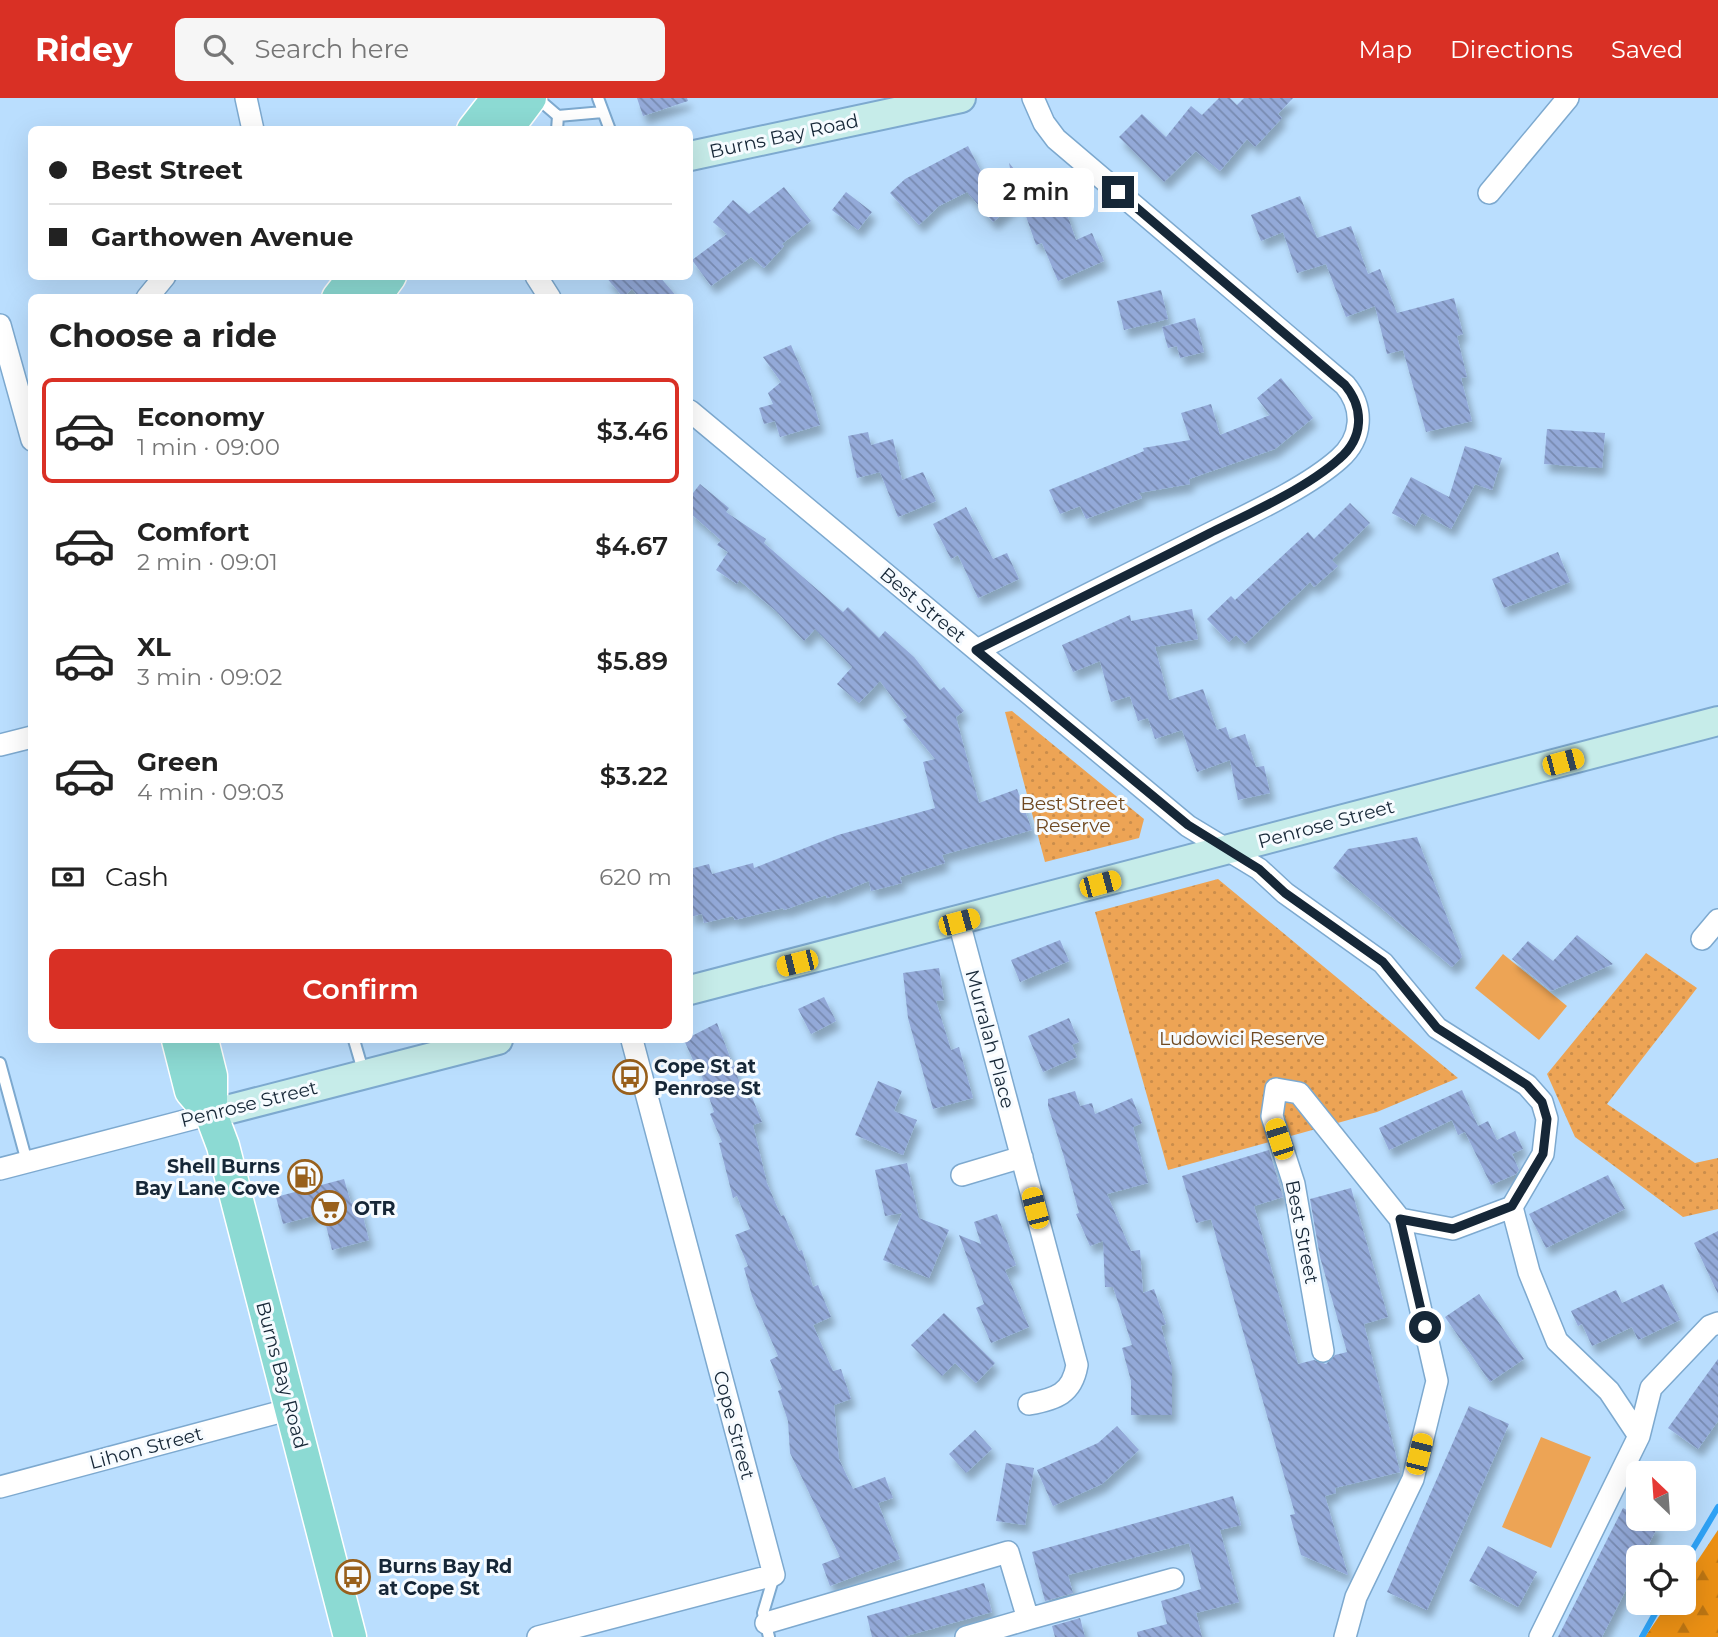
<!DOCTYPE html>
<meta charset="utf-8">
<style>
:root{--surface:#fff;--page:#f6f6f6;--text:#222;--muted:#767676;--line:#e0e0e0;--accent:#d93025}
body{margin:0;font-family:Montserrat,sans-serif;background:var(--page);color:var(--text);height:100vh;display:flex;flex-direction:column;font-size:26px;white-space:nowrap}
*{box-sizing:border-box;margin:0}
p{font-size:23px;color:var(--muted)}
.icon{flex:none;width:38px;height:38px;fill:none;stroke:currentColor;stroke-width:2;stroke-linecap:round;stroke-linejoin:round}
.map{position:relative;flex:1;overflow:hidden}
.sheet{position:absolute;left:28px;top:196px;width:665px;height:749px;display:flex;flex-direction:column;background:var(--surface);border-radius:10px;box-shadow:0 7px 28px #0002}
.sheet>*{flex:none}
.hud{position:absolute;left:28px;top:28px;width:665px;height:154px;border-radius:10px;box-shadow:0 7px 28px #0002;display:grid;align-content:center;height:154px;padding:0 21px;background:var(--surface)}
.needle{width:46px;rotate:335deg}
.buttons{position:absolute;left:1626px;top:1363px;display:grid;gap:14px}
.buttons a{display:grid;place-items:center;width:70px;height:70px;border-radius:10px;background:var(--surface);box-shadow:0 7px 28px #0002;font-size:35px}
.end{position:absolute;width:32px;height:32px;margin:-16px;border:9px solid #162737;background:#fff;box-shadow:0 0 0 4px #fff}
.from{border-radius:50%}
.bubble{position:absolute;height:49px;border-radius:10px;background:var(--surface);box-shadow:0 7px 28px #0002;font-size:23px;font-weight:600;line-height:49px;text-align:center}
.car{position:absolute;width:21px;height:42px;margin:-21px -10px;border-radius:9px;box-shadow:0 0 5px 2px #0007;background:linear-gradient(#f5c518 24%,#345 0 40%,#f5c518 0 76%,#345 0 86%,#f5c518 0)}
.hud b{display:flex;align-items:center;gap:24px;height:66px;font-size:26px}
.hud b+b{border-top:2px solid var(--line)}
.hud i{width:18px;height:18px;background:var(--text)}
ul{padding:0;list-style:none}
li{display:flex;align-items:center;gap:21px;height:105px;margin:0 14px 10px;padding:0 7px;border:4px solid transparent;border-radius:10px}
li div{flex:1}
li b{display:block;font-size:26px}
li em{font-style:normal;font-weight:600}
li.on{border-color:var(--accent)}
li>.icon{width:63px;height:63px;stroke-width:1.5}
h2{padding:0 21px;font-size:32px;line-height:84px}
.pay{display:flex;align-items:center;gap:18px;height:77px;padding:0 21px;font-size:26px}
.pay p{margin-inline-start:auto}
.button{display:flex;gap:14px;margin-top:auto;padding:14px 21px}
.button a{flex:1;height:80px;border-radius:10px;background:var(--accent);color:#fff;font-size:28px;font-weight:600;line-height:80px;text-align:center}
header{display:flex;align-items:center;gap:42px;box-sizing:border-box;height:98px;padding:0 35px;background:var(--accent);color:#fff}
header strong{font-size:33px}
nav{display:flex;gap:38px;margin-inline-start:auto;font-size:24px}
.search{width:490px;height:63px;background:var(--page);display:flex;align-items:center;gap:18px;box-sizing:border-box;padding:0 24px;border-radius:10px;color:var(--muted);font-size:26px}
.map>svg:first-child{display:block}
</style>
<header>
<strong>Ridey</strong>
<div class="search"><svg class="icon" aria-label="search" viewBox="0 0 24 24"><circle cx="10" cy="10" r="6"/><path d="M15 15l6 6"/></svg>Search here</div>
<nav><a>Map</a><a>Directions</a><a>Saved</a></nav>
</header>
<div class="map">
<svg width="1718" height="1539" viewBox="0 0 1718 1539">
<defs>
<pattern id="green-dots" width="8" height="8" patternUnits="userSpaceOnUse" patternTransform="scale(1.75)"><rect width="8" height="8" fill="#eda455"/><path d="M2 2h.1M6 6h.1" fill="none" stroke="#ca8d4b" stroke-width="1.8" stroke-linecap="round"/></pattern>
<pattern id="forest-firs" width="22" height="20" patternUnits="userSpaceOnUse" patternTransform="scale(1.75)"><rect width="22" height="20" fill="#eb9014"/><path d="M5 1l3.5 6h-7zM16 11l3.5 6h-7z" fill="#bd7613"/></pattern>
<pattern id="building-back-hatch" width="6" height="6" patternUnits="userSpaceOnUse" patternTransform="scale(1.75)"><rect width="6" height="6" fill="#93a9d8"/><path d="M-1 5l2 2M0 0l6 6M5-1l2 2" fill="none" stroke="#778ab0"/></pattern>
<filter id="shadow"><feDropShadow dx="4.5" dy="8" stdDeviation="3.5" flood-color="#0004"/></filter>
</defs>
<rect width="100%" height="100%" fill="#badefe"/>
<path fill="url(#green-dots)" d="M1012 613 1144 721 1139 740 1045 764 1005 614Z
M1218 781 1458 980 1377 1014 1168 1072 1095 814Z
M1646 855 1697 890 1607 1006 1695 1065 1718 1060V1111L1683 1119 1575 1039 1547 976Z"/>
<path fill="url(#forest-firs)" d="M1718 1432V1539H1645L1668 1505H1684V1483Z"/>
<path fill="#eda455" d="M1503 856 1567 908 1539 942 1475 890Z
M1541 1339 1591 1359 1551 1450 1502 1429Z"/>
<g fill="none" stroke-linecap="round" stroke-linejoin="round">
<path stroke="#2ea3f7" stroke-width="6" d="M1684 1466 1718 1409
M1642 1539 1661 1505"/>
</g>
<path fill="url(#building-back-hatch)" filter="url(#shadow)" d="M637 0H687L688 3 643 18Z
M1219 0H1230L1237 7 1244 0H1293L1278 16 1282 20 1255 49 1247 41 1220 73 1196 53 1164 84 1119 39 1142 16 1166 39 1191 8 1202 17Z
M968 48 991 93 1011 75 1009 65 1038 100 1059 93 1076 142 1092 135 1104 163 1058 183 1042 145 1036 147 1020 101 993 124 967 94 939 108 919 127 890 95 905 81Z
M784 89 811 123 782 146 784 148 764 170 751 159 711 188 692 162 727 136 713 124 733 102 749 116Z
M846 94 872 114 858 132 832 112Z
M1300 98 1317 140 1351 128 1368 176 1380 171 1397 215 1454 200 1463 236 1457 238 1467 279 1461 280 1472 323 1426 334 1403 252 1387 256 1375 208 1346 219 1326 166 1297 175 1283 134 1261 143 1251 117Z
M605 178H659L678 200H640L632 191 623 199Z
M1161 192 1168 221 1124 232 1117 203Z
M1195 220 1204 254 1180 260 1177 248 1168 250 1162 229Z
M791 247 809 289 820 327 780 339 775 323 764 326 759 310 773 306 768 295 781 284 763 259Z
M1281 280 1313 320 1275 351 1189 381 1190 386 1139 395 1142 400 1086 421 1080 408 1060 416 1049 392 1144 353 1143 350 1190 342 1181 315 1211 306 1220 337 1270 317 1257 300Z
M1547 331 1605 335 1602 370 1544 366Z
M868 334 871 347 893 341 902 382 923 374 936 403 898 419 880 374 857 380 848 338Z
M1465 348 1502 360 1492 392 1475 386 1451 431 1422 415 1415 428 1392 415 1411 379 1449 399Z
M700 386 729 410 726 414 766 441 764 445 843 514 848 509 879 540 885 533 914 559 940 592 944 589 964 613 956 619 979 705 1017 691 1032 732 942 757 945 765 900 779 902 785 871 793 869 783 827 800 826 797 784 812 783 810 735 822 733 818 704 825 702 816 690 819V771L709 766 712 776 753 765 754 770 838 737 935 710 923 664 935 661 903 622 907 619 880 583 859 605 837 586 852 569 815 531 804 543 776 513 739 482 737 486 716 472 728 454 717 447 721 442 690 415V399Z
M1350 405 1370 425 1332 462 1338 468 1314 489 1310 484 1245 546 1236 537 1229 544 1207 521 1231 498 1235 502 1308 434 1314 441Z
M966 409 993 461 1007 455 1019 481 978 500 958 457 951 461 933 426Z
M1558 454 1570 484 1504 510 1492 481Z
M1192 511 1198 541 1155 549 1169 602 1203 591 1217 632 1226 629 1230 641 1245 636 1256 669 1264 668 1270 695 1238 702 1230 662 1197 674 1182 632 1155 641 1148 620 1138 623 1130 598 1111 604 1100 563 1073 574 1062 547 1130 517 1131 523Z
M1417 739 1462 859 1452 869 1333 770 1348 751Z
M1577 837 1613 866 1551 893 1512 861 1528 843 1553 863Z
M1060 842 1069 863 1020 884 1011 862Z
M939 870 944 902 936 903 951 952 959 949 973 1000 933 1011 908 920 903 875Z
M824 899 836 923 811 936 798 911Z
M1069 920 1079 944 1072 947 1077 959 1043 974 1028 938Z
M717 925 746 1001 752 999 762 1024 753 1027 767 1085 781 1118 784 1117 799 1153 802 1152 813 1189 818 1187 831 1219 813 1227 833 1273 841 1271 851 1301 834 1307 839 1361 853 1391 885 1379 893 1400 878 1405 900 1461 830 1488 822 1466 840 1459 790 1355 788 1323 778 1293 782 1291 770 1262 778 1258 752 1198 744 1170 748 1168 735 1137 750 1131 737 1098 733 1100 719 1045 722 1044 710 1016 714 1014 699 970 697 971 684 942Z
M878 983 902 993 894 1013 917 1022 903 1057 855 1037Z
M1462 992 1478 1028 1488 1023 1497 1042 1515 1033 1523 1051 1512 1056 1519 1072 1516 1076 1491 1087 1465 1034 1458 1037 1452 1022 1389 1052 1379 1030Z
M1075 993 1080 1008 1092 1005 1095 1016 1132 1000 1142 1025 1133 1029 1148 1085 1107 1096 1131 1153 1140 1152 1143 1195 1154 1191 1166 1226 1161 1228 1172 1269V1317H1131V1283L1122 1250 1132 1247 1113 1189H1105L1103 1143 1090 1148 1076 1116 1079 1115 1064 1059 1048 1008V1001Z
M1269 1052 1283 1099 1254 1108 1298 1266 1314 1262 1326 1266 1335 1257 1347 1254 1320 1159 1310 1101 1351 1090 1388 1219 1364 1226 1400 1374 1335 1390 1336 1395 1325 1398 1348 1477 1301 1457 1290 1417 1295 1416 1211 1121 1196 1125 1182 1078Z
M907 1065 919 1120 949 1132 929 1180 883 1162 902 1115 885 1118 875 1072Z
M1608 1077 1625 1111 1546 1150 1529 1116Z
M344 1081 351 1105 359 1103 369 1142 332 1152 323 1115 283 1126 276 1099Z
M997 1116 1016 1167 1005 1172 1029 1229 991 1245 976 1210 984 1206 959 1137 981 1146 974 1124Z
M1718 1133V1196L1694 1145Z
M1663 1186 1680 1222 1638 1242 1632 1229 1592 1248 1582 1226 1578 1228 1571 1213 1616 1192 1622 1205Z
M1479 1196 1524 1261 1490 1284 1445 1219Z
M944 1215 995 1265 976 1285 955 1265 942 1278 911 1247Z
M1718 1261V1323L1698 1351 1668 1330Z
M1469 1308 1509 1326 1427 1512 1387 1494Z
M1117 1328 1139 1352 1102 1386 1053 1408 1037 1372 1098 1345Z
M975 1332 992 1351 966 1375 949 1356Z
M1006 1365 1034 1370 1025 1427 996 1423Z
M1233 1398 1241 1427 1220 1432 1239 1504 1196 1515 1202 1539H1138L1137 1534 1167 1526 1161 1503 1201 1491 1189 1445 1068 1477 1073 1495 1045 1503 1032 1454Z
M1623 1410 1638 1418V1421L1658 1428 1642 1460H1638V1468L1602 1539H1558Z
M1488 1448 1537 1474 1518 1509 1469 1483Z
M984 1485 992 1514 903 1539H872L867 1518Z
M1080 1520 1085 1539H1055L1052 1528Z"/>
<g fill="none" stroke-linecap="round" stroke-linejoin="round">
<g stroke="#7da9cf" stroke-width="14">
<path id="lane" d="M537 0 558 18
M598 0 610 32
M557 32 558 18 603 14
M354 942 364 976
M0 965 27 1064
M769 1539 763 1515 774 1478"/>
</g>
<g stroke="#7da9cf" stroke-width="24">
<path id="street" d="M246 0 253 32
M1489 95 1568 0
M536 178 550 200
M147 200 165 178
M0 227 32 342
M690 313 1188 728 1259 771 1285 795 1383 865 1437 930 1527 987 1542 1004 1547 1021 1543 1056 1512 1109 1529 1174 1557 1243 1609 1293 1639 1338
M977 552C1051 515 1126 477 1201 440 1242 419 1304 392 1339 361 1363 340 1364 310 1345 287L1056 41 1044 25 1033 0
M0 647 32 639
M959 824 1077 1267C1072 1296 1056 1301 1029 1306
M1702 841 1718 822
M0 1071 211 1016
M962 1077 1022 1059
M1400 1121 1453 1131 1512 1109
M1323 1253 1294 1086 1272 1018 1276 991 1299 995 1400 1121 1437 1283 1413 1381 1356 1499 1345 1539
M0 1389 291 1311
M766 1525 1008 1454 1028 1521 1173 1481
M538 1539 774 1477 632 942
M966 1539 1028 1521
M1540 1539 1639 1338 1651 1290 1710 1228 1718 1225"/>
</g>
<g stroke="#7da9cf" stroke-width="32">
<path id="secondary" d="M690 58 961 0
M690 892 1718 623
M211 1016 498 942"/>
</g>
<g stroke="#fff" stroke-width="35">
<path id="primary" d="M473 32 498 0
M506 32 530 0
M338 200 355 178
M374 200 390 178
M178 942 191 993 211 1016 223 1048 350 1539
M202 942 211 978V1016"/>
</g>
<use href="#lane" stroke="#fff" stroke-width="10"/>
<use href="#street" stroke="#fff" stroke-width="21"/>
<use href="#secondary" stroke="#c6ece9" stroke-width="28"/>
<use href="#primary" stroke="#8cdad3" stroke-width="32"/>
</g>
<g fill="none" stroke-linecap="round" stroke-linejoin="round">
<path stroke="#162737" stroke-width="9" d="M1118 94 1345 287C1364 310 1364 340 1339 361 1307 390 1249 416 1210 435 1132 475 1054 513 976 552L1188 727 1259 771 1285 795 1383 864 1437 930 1527 987 1542 1004 1547 1021 1543 1056 1512 1108 1453 1131 1400 1121 1425 1229"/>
</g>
<defs>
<g id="bus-ring" transform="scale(1.75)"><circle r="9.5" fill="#f6fbff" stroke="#98601c" stroke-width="1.5"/><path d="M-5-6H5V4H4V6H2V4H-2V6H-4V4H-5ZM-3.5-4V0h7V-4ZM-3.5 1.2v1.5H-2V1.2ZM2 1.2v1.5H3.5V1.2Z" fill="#98601c"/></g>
<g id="fuel-ring" transform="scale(1.75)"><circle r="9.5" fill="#f6fbff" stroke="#98601c" stroke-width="1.5"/><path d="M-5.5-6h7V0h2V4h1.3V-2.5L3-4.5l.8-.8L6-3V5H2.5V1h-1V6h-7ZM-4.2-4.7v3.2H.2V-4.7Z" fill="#98601c"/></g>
<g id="supermarket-ring" transform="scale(1.75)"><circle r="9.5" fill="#f6fbff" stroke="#98601c" stroke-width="1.5"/><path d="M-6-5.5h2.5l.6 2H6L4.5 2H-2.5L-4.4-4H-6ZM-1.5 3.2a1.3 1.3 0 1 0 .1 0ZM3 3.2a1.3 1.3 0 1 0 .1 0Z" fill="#98601c"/></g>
</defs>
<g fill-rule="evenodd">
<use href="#bus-ring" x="630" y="979"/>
<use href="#fuel-ring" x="305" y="1079"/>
<use href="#supermarket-ring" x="329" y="1110"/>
<use href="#bus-ring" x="353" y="1479"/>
</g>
<g text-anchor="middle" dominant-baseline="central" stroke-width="6" stroke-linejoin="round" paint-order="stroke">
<g font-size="19" fill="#162737" stroke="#f6fbff">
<text transform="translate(784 38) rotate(-12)">Burns Bay Road</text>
<text transform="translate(923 507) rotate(40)">Best Street</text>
<text transform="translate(1326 726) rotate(-15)">Penrose Street</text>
<text transform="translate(990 941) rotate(75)">Murralah Place</text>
<text transform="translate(249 1006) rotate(-14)">Penrose Street</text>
<text transform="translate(1302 1134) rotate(79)">Best Street</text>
<text transform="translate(282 1277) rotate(75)">Burns Bay Road</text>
<text transform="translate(734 1327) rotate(75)">Cope Street</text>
<text transform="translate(146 1350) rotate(-15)">Lihon Street</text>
</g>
<g font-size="19" fill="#6e4820" stroke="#f6fbff">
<text x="1073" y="705">Best Street<tspan x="1073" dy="22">Reserve</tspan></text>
<text x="1242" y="940">Ludowici Reserve</text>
</g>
<g font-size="19" font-weight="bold" fill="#162737" stroke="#f6fbff" text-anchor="start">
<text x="654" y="968">Cope St at<tspan x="654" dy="22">Penrose St</tspan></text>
<text x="280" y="1068" text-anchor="end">Shell Burns<tspan x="280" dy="22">Bay Lane Cove</tspan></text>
<text x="354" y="1110">OTR</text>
<text x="378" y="1468">Burns Bay Rd<tspan x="378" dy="22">at Cope St</tspan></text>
</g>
</g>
</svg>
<div class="buttons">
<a><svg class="needle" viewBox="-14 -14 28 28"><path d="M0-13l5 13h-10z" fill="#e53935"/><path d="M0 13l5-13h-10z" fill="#767676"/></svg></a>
<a><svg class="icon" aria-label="locate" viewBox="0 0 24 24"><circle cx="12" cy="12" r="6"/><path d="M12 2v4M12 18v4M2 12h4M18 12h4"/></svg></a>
</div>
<i class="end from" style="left:1425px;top:1229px"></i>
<i class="end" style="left:1118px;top:94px"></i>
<div class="bubble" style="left:978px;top:70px;width:116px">2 min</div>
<i class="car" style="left:1563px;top:664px;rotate:75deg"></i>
<i class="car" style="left:1100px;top:786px;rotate:75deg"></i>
<i class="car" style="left:959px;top:824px;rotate:75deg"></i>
<i class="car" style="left:797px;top:865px;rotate:256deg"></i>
<i class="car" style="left:1279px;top:1041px;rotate:342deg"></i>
<i class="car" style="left:1035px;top:1110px;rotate:345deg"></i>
<i class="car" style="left:1419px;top:1356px;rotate:14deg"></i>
<div class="hud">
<b><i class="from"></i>Best Street</b>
<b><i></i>Garthowen Avenue</b>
</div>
<section class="sheet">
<h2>Choose a ride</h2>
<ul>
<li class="on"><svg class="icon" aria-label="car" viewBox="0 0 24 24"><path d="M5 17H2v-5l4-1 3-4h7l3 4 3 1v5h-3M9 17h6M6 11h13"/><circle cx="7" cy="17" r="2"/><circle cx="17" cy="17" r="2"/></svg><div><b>Economy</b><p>1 min · 09:00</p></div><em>$3.46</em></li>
<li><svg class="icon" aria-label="car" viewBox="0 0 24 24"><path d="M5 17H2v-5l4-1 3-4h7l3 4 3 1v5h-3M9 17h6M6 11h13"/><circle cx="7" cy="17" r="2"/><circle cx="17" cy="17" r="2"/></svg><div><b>Comfort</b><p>2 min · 09:01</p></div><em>$4.67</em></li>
<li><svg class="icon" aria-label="car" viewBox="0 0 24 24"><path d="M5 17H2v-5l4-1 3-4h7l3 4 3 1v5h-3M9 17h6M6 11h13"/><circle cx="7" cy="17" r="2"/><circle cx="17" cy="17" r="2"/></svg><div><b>XL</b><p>3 min · 09:02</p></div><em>$5.89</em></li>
<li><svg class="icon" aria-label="car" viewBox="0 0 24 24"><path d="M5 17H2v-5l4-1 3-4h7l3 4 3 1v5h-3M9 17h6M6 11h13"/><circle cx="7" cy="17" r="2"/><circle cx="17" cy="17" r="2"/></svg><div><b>Green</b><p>4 min · 09:03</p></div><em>$3.22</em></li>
</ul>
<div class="pay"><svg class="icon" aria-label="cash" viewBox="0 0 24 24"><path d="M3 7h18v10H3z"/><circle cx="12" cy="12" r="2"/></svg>Cash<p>620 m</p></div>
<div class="button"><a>Confirm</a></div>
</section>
</div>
